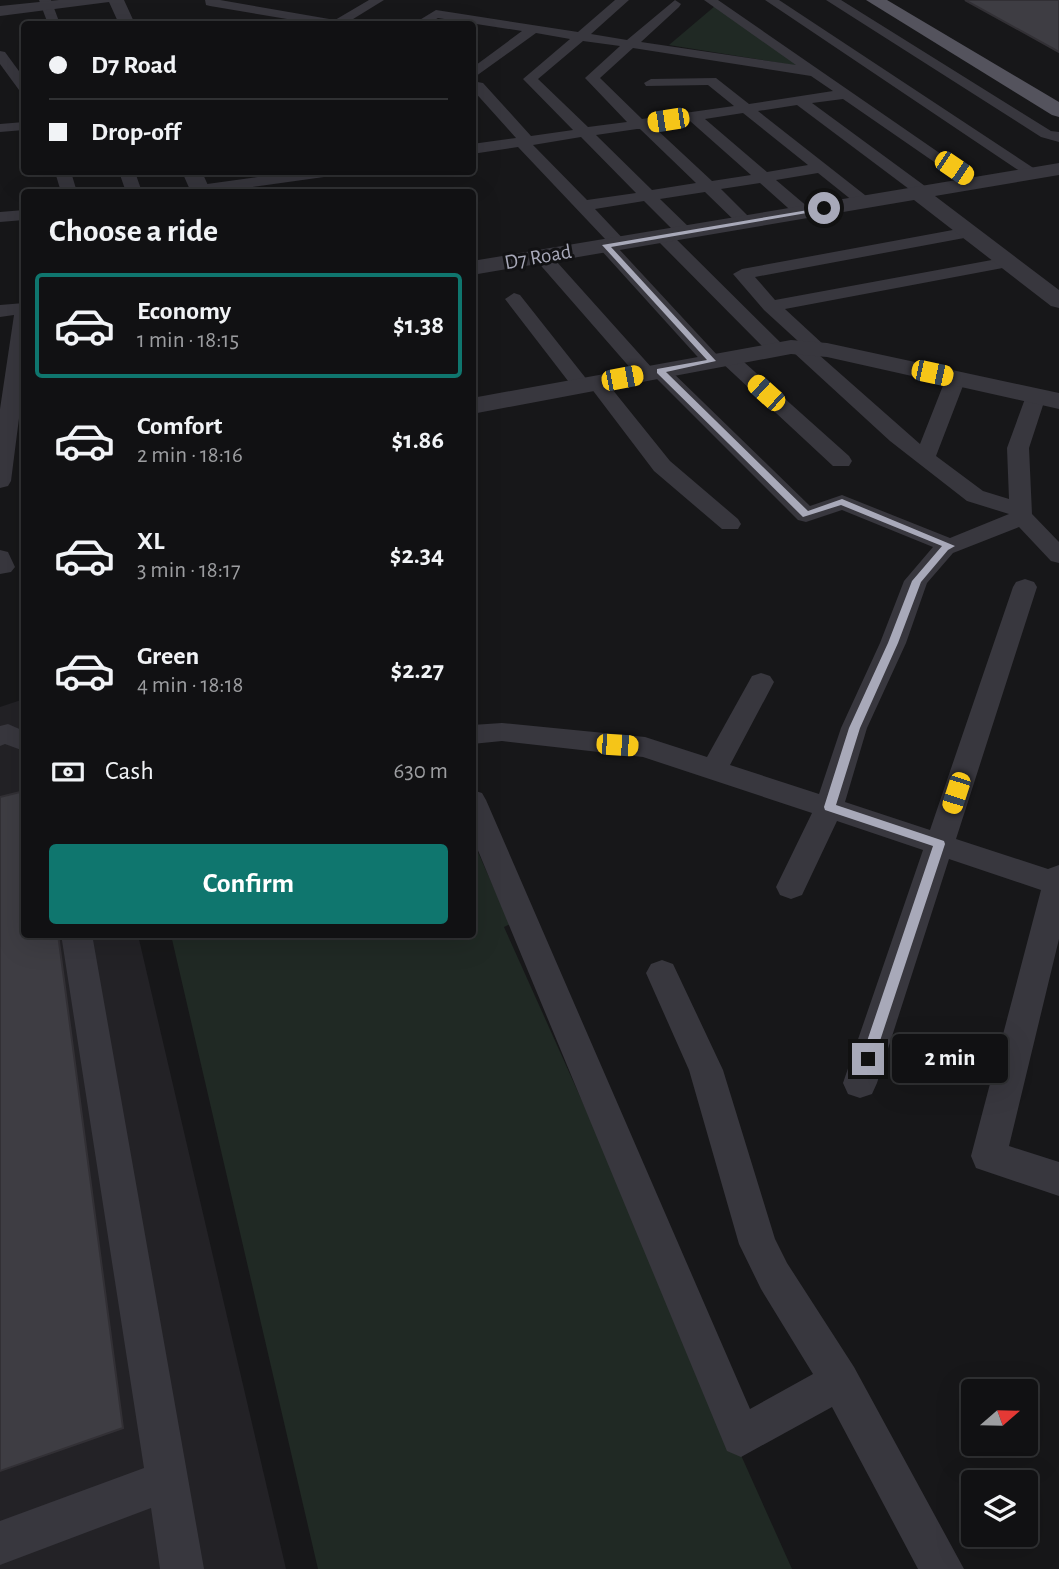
<!DOCTYPE html>
<meta charset="utf-8">
<style>
:root{--surface:#111113;--page:#1e1f21;--text:#f1f3f6;--muted:#9c9da0;--line:#303133;--accent:#0f766e}
body{margin:0;font-family:"Alegreya Sans",sans-serif;background:var(--page);color:var(--text);height:100vh;display:flex;flex-direction:column;font-size:26px;white-space:nowrap}
*{box-sizing:border-box;margin:0}
p{font-size:23px;color:var(--muted)}
.icon{flex:none;width:38px;height:38px;fill:none;stroke:currentColor;stroke-width:2;stroke-linecap:round;stroke-linejoin:round}
.map{position:relative;flex:1;overflow:hidden}
.side{position:absolute;left:21px;top:189px;width:455px;height:749px;display:flex;flex-direction:column;background:var(--surface);border-radius:7px;box-shadow:0 7px 28px #0002,0 0 0 2px var(--line)}
.side>*{flex:none}
.banner{position:absolute;left:21px;top:21px;width:455px;height:154px;border-radius:7px;box-shadow:0 7px 28px #0002,0 0 0 2px var(--line);display:grid;align-content:center;height:154px;padding:0 28px;background:var(--surface)}
.needle{width:46px;rotate:70deg}
.tools{position:absolute;left:961px;top:1379px;display:grid;gap:14px}
.tools a{display:grid;place-items:center;width:77px;height:77px;border-radius:7px;background:var(--surface);box-shadow:0 7px 28px #0002,0 0 0 2px var(--line);font-size:35px}
.end{position:absolute;width:32px;height:32px;margin:-16px;border:9px solid #a8a9b9;background:#111;box-shadow:0 0 0 4px #111}
.from{border-radius:50%}
.bubble{position:absolute;height:49px;border-radius:7px;background:var(--surface);box-shadow:0 7px 28px #0002,0 0 0 2px var(--line);font-size:23px;font-weight:600;line-height:49px;text-align:center}
.car{position:absolute;width:21px;height:42px;margin:-21px -10px;border-radius:9px;box-shadow:0 0 5px 2px #0007;background:linear-gradient(#f5c518 24%,#345 0 40%,#f5c518 0 76%,#345 0 86%,#f5c518 0)}
.banner b{display:flex;align-items:center;gap:24px;height:66px;font-size:26px}
.banner b+b{border-top:2px solid var(--line)}
.banner i{width:18px;height:18px;background:var(--text)}
ul{padding:0;list-style:none}
li{display:flex;align-items:center;gap:21px;height:105px;margin:0 14px 10px;padding:0 14px;border:4px solid transparent;border-radius:7px}
li div{flex:1}
li b{display:block;font-size:26px}
li em{font-style:normal;font-weight:600}
li.active{border-color:var(--accent)}
li>.icon{width:63px;height:63px;stroke-width:1.5}
h2{padding:0 28px;font-size:32px;line-height:84px}
.pay{display:flex;align-items:center;gap:18px;height:77px;padding:0 28px;font-size:26px}
.pay p{margin-inline-start:auto}
.button{display:flex;gap:14px;margin-top:auto;padding:14px 28px}
.button a{flex:1;height:80px;border-radius:7px;background:var(--accent);color:#fff;font-size:28px;font-weight:600;line-height:80px;text-align:center}
.map>svg:first-child{display:block}
</style>
<div class="map">
<svg width="1059" height="1569" viewBox="0 0 1059 1569">
<rect width="100%" height="100%" fill="#171719"/>
<path fill="#232226" d="M24 699V934L138 935 286 1569H0V707Z"/>
<path fill="#202924" d="M715 6 799 66 669 45Z
M473 841 510 924 504 927 792 1569H318L171 935 472 934Z"/>
<path fill="#3e3d43" stroke="#323035" stroke-width="2" d="M965 0H1059V52Z
M24 791V934H58L123 1428 0 1471V797Z"/>
<g fill="none" stroke-linecap="round" stroke-linejoin="round">
<path fill="#38373e" fill-rule="evenodd" d="M39 0H51L60 24H48Z
M205 0H220L335 20 369 0H384L345 24H317L210 6 206 5Z
M615 0H629L591 34 627 40 675 0 681 4 679 7 641 42 796 65 704 0H718L983 183 981 186H969L843 99 812 103 929 189 931 192 929 195H917L797 105 758 111 870 199 872 202 870 205H858L818 173 776 180 809 208 811 212 809 216H797L760 183 721 189 754 222 746 227 740 226 705 192 660 199 694 232 685 237 679 236 644 201 595 209 627 243 618 248 719 357 728 352 735 354 849 456 852 461 849 466H833L721 362 712 367 705 365 600 249 597 245 606 240 518 147 472 154V144L516 138 472 89V81L483 83 531 136 573 130 523 79 570 39 536 33 472 79V68L522 31 438 18 427 24H413L436 10 578 32ZM583 41 620 46 585 78 627 122 588 127 538 79ZM633 48 811 76 833 91 749 104 716 78 651 79 644 83 646 86 708 85 734 106 642 119 600 78ZM743 113 808 165 767 172 705 119ZM690 121 751 175 712 181 654 127ZM637 129H640L696 183 652 190 596 135ZM581 137 636 193 587 200 533 145Z
M765 0H779L1041 173 1039 176H1027Z
M826 0H841L1051 131 1059 132V142L1041 137Z
M0 51 5 52 24 78V91L19 90 0 64Z
M24 122V130L0 132V124Z
M55 172H71L77 192H61Z
M119 172H135L142 192H126Z
M295 172H332L324 177 216 192H194L192 190 200 185Z
M24 210V220L0 222V212Z
M969 227 978 232 975 236 755 277 775 300 1008 257 1017 262 1008 267 785 309 824 345 827 349 818 354 920 444 946 378 949 374H963L966 378 936 456 983 491 1009 499 1007 448 1026 396 1029 392H1043L1046 396 1029 448 1032 514 1059 542V563L1051 561 1019 527 953 553 927 583 906 643 867 728 845 802 930 830 1013 587 1016 582 1025 579 1034 582 1037 587 956 839 1048 869 1059 865V939L1009 1146 1059 1162V1196L976 1168 971 1156 1041 890 949 859 877 1083 872 1094 860 1098 848 1094 843 1083 923 850 837 821 802 895 791 899 780 895 776 887 812 813 643 757 502 741 472 744V725L502 723 645 737 707 757 752 676 761 673 770 676 774 682 730 765 819 794 841 728 880 643 904 581 933 547 842 510 806 522 798 520 654 376 646 380 639 378 536 260 533 256 536 252H548L652 368 660 365 667 367 810 506 842 495 950 538 1009 514 967 501 890 441 793 352 790 348 799 342 764 310 733 274 742 269Z
M663 231 669 232 783 345 786 349 783 353H769L657 240 654 236Z
M514 293 520 295 588 381 597 377 604 379 670 461 738 519 741 524 738 529H722L654 471 591 388 582 392 575 390 505 299Z
M24 303V379L11 481 8 486 0 488V409L14 315 0 317V305Z
M0 550 8 552 15 567 11 572 0 574Z
M8 724 24 731V751L5 744 0 746V726Z
M472 790 482 793 486 800 750 1409 813 1374 761 1289 739 1244 689 1070 646 973 651 964 662 960 673 964 723 1070 775 1239 787 1263 854 1367 964 1569H918L832 1407 741 1457 727 1451 472 836Z
M61 934H92L204 1569H160L151 1508 0 1565V1521L144 1468Z"/>
<path fill="#38373e" fill-rule="evenodd" d="M59 0H124L135 24H119L109 2 0 16V6Z
M1059 163V175L935 196 1059 290V308L1051 306 914 200 472 275V261Z
M182 172H202L211 192H191Z
M791 340 827 343 1059 393V409L827 357 791 354 472 414V398Z"/>
<path fill="#54535d" fill-rule="evenodd" d="M866 0H887L1059 102V117L1052 115Z"/>
</g>
<path fill="#a8a9b9" d="M826 207 824 210 611 247 716 361 666 372 808 511 842 499 955 546 948 550 921 582 898 643 860 728 836 805 944 841 945 844 874 1059 868 1065 861 1059 933 846 825 810 824 807 849 728 888 643 912 581 942 546 841 505 803 517 657 373V369L707 360 602 245Z"/>
<g text-anchor="middle" dominant-baseline="central" stroke-width="6" stroke-linejoin="round" paint-order="stroke">
<g font-size="21" fill="#a8a9b9" stroke="#121214">
<text transform="translate(538 257) rotate(-10)">D7 Road</text>
</g>
</g>
</svg>
<div class="tools">
<a><svg class="needle" viewBox="-14 -14 28 28"><path d="M0-13l5 13h-10z" fill="#e53935"/><path d="M0 13l5-13h-10z" fill="#9c9da0"/></svg></a>
<a><svg class="icon" aria-label="layers" viewBox="0 0 24 24"><path d="M12 4l9 5-9 5-9-5zM3 14l9 5 9-5"/></svg></a>
</div>
<i class="end from" style="left:824px;top:208px"></i>
<i class="end" style="left:868px;top:1059px"></i>
<div class="bubble" style="left:892px;top:1034px;width:116px">2 min</div>
<i class="car" style="left:668px;top:120px;rotate:261deg"></i>
<i class="car" style="left:954px;top:168px;rotate:124deg"></i>
<i class="car" style="left:932px;top:373px;rotate:102deg"></i>
<i class="car" style="left:622px;top:378px;rotate:79deg"></i>
<i class="car" style="left:766px;top:393px;rotate:312deg"></i>
<i class="car" style="left:617px;top:745px;rotate:94deg"></i>
<i class="car" style="left:956px;top:793px;rotate:198deg"></i>
<div class="banner">
<b><i class="from"></i>D7 Road</b>
<b><i></i>Drop-off</b>
</div>
<section class="side">
<h2>Choose a ride</h2>
<ul>
<li class="active"><svg class="icon" aria-label="car" viewBox="0 0 24 24"><path d="M5 17H2v-5l4-1 3-4h7l3 4 3 1v5h-3M9 17h6M6 11h13"/><circle cx="7" cy="17" r="2"/><circle cx="17" cy="17" r="2"/></svg><div><b>Economy</b><p>1 min · 18:15</p></div><em>$1.38</em></li>
<li><svg class="icon" aria-label="car" viewBox="0 0 24 24"><path d="M5 17H2v-5l4-1 3-4h7l3 4 3 1v5h-3M9 17h6M6 11h13"/><circle cx="7" cy="17" r="2"/><circle cx="17" cy="17" r="2"/></svg><div><b>Comfort</b><p>2 min · 18:16</p></div><em>$1.86</em></li>
<li><svg class="icon" aria-label="car" viewBox="0 0 24 24"><path d="M5 17H2v-5l4-1 3-4h7l3 4 3 1v5h-3M9 17h6M6 11h13"/><circle cx="7" cy="17" r="2"/><circle cx="17" cy="17" r="2"/></svg><div><b>XL</b><p>3 min · 18:17</p></div><em>$2.34</em></li>
<li><svg class="icon" aria-label="car" viewBox="0 0 24 24"><path d="M5 17H2v-5l4-1 3-4h7l3 4 3 1v5h-3M9 17h6M6 11h13"/><circle cx="7" cy="17" r="2"/><circle cx="17" cy="17" r="2"/></svg><div><b>Green</b><p>4 min · 18:18</p></div><em>$2.27</em></li>
</ul>
<div class="pay"><svg class="icon" aria-label="cash" viewBox="0 0 24 24"><path d="M3 7h18v10H3z"/><circle cx="12" cy="12" r="2"/></svg>Cash<p>630 m</p></div>
<div class="button"><a>Confirm</a></div>
</section>
</div>
